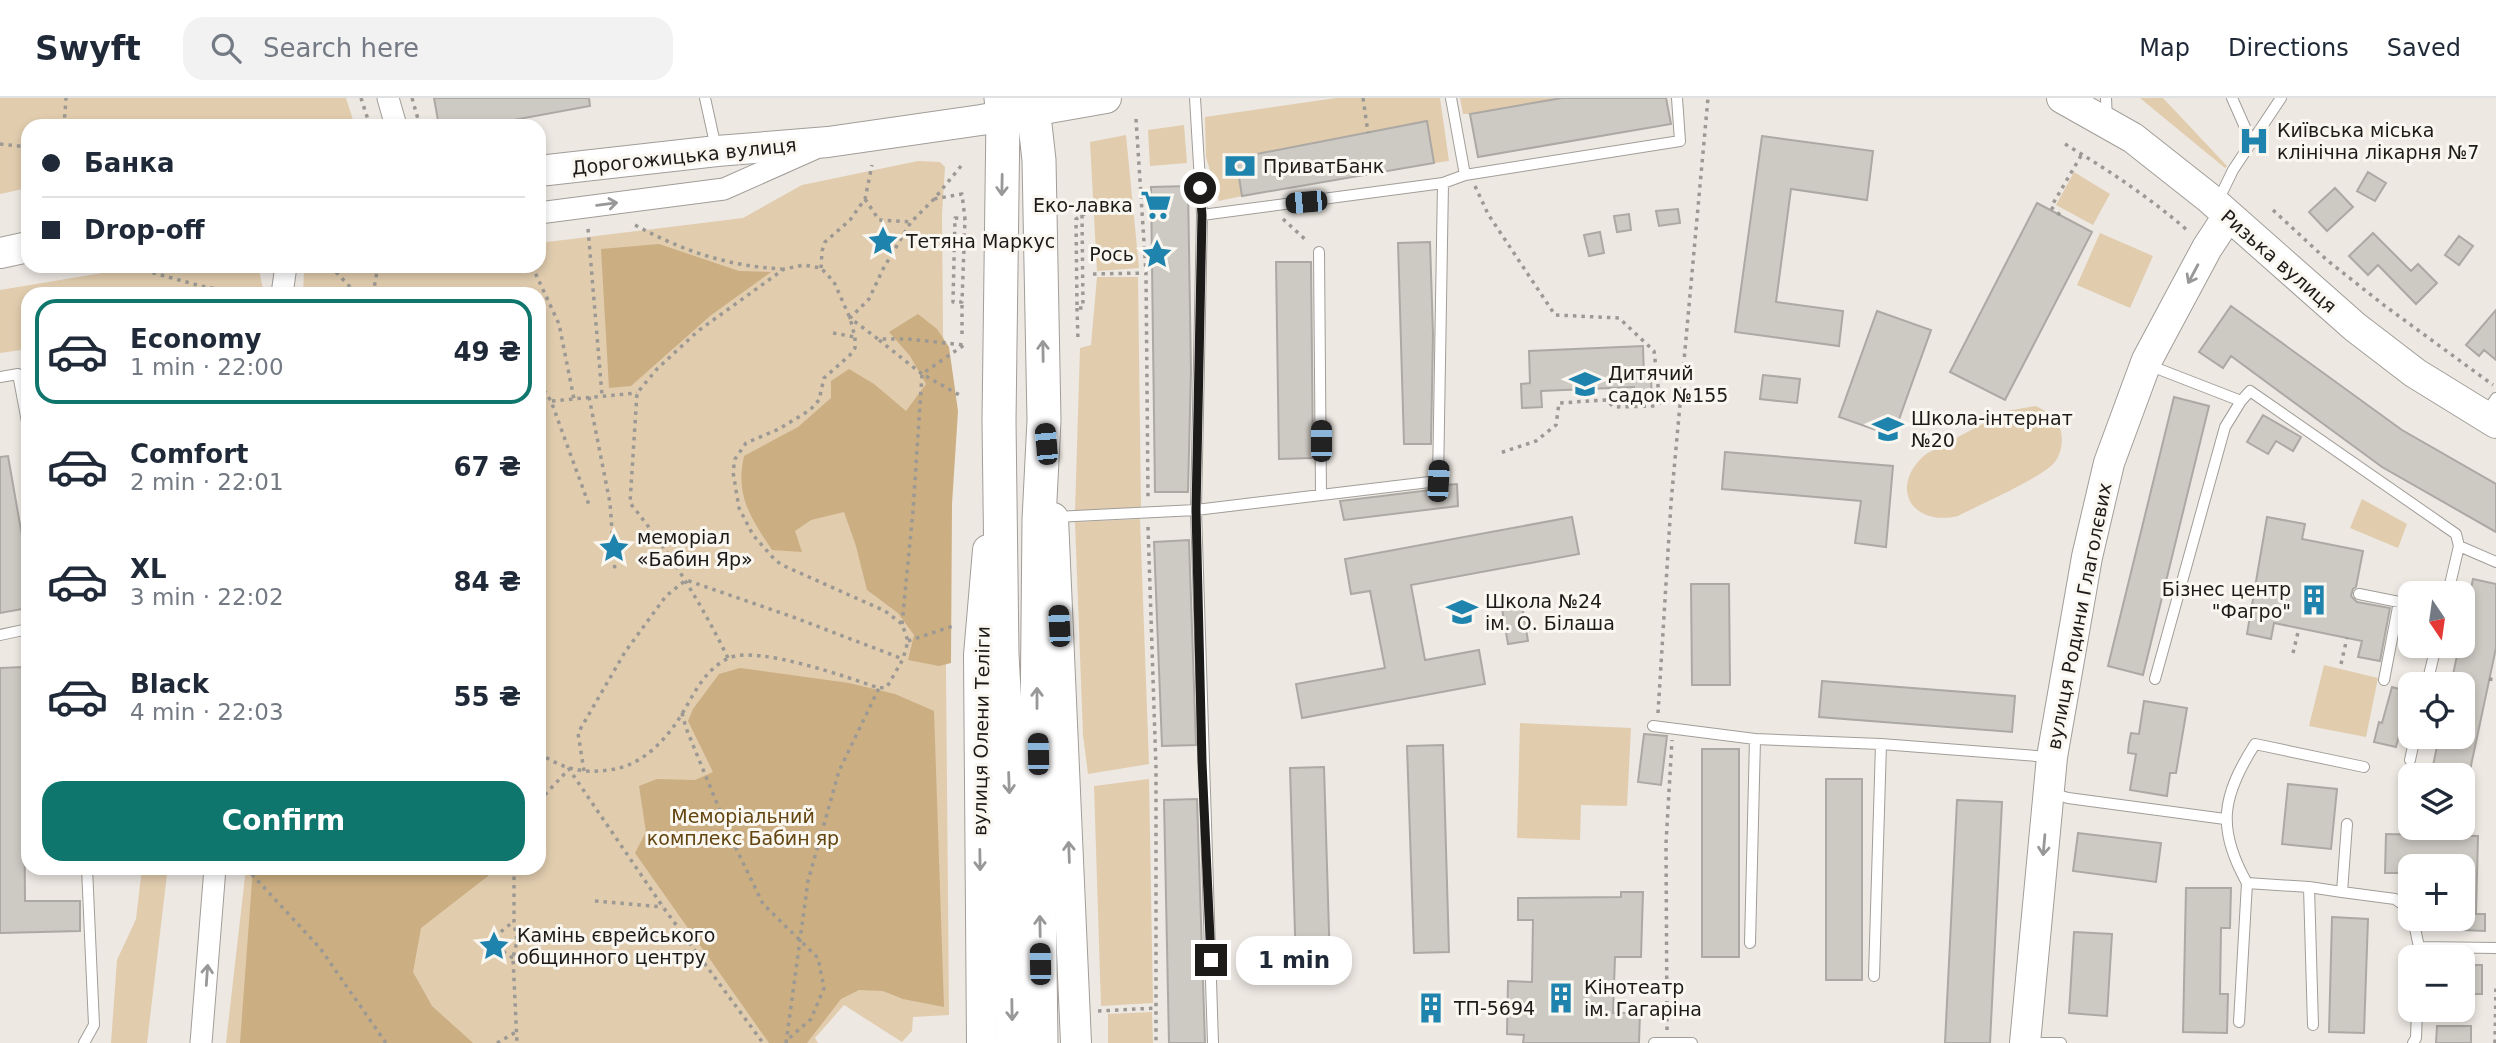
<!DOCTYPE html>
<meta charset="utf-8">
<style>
:root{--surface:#fff;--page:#f2f2f3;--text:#1f2937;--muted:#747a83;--line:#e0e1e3;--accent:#0f766e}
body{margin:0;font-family:"DejaVu Sans",sans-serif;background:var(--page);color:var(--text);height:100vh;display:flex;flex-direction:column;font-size:26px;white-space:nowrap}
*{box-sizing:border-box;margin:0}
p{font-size:23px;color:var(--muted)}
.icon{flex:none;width:38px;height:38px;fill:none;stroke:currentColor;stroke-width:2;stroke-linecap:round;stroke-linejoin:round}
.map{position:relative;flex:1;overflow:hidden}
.drawer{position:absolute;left:21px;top:189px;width:525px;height:588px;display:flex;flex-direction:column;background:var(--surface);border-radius:21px;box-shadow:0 4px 10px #0003}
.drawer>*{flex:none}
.top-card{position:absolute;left:21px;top:21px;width:525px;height:154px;border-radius:21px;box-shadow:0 4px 10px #0003;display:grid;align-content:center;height:154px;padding:0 21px;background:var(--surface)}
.needle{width:46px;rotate:167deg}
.buttons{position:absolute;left:2398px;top:483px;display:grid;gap:14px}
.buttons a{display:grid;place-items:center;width:77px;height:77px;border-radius:14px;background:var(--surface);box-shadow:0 4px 10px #0003;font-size:35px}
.end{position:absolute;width:32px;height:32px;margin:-16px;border:9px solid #1d1b19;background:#fff;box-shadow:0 0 0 4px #fff}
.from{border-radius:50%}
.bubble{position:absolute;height:49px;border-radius:21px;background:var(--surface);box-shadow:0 4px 10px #0003;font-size:23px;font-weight:600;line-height:49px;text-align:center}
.car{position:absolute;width:21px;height:42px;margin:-21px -10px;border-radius:9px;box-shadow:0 0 5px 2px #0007;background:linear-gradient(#222 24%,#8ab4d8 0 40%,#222 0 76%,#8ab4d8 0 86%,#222 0)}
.top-card b{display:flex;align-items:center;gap:24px;height:66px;font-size:26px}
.top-card b+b{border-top:2px solid var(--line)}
.top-card i{width:18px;height:18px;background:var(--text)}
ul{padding:12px 0 0;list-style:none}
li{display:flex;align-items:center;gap:21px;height:105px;margin:0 14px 10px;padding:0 7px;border:4px solid transparent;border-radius:21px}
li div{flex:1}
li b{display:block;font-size:26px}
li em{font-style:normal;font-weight:600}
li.current{border-color:var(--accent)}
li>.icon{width:63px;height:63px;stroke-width:1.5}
.primary-button{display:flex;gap:14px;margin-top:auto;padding:14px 21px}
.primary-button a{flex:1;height:80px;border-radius:21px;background:var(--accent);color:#fff;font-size:28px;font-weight:600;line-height:80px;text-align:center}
header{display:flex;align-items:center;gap:42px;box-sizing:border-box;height:98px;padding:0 35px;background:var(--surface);border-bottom:2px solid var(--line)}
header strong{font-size:33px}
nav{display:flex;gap:38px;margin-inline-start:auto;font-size:24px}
.search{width:490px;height:63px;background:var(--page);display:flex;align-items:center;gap:18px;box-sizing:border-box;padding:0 24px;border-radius:21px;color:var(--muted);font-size:26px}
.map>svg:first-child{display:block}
</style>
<header>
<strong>Swyft</strong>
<div class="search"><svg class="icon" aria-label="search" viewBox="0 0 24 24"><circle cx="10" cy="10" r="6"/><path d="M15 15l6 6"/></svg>Search here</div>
<nav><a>Map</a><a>Directions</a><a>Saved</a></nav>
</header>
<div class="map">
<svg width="2496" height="945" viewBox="0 0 2496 945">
<rect width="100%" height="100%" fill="#ede8e2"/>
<path fill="#e1ccae" d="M0 0H346L353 22 322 28H28V90L0 96Z
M1336 0H1440L1449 63 1434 65 1427 23 1236 60 1242 98 1219 103 1206 59 1205 19Z
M1460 0H1562L1470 16H1463Z
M2140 0H2163L2227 68 2225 70Z
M1184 27 1187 65 1150 68 1148 32Z
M1126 37 1139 170 1097 173 1090 44Z
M918 63 940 64 945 69 942 116 949 917 913 919 912 933 902 944 844 907 815 940 818 945H226L246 770H539V196H303L304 173 347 168H539V145L743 120 802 87Z
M2074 74 2110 96 2093 127 2056 107Z
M2100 135 2153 158 2130 210 2077 187Z
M144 168H256L259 172 264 196H28V251L0 255V192Z
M1097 179H1138L1141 410 1075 414 1080 250 1091 247Z
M2036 308C2048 314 2058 320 2061 334 2063 345 2061 357 2054 365 2041 380 1979 407 1958 418 1911 429 1888 388 1926 356L2007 313Z
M2362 401 2407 426 2398 450 2350 430Z
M1140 421 1149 666 1088 676 1083 637 1075 424Z
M2324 567 2378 580 2366 639 2309 628Z
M1520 625 1631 630 1627 708 1581 707 1580 742 1517 740Z
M1149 681 1153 905 1101 908 1094 688Z
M142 770H177L167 776 147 945H111L117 862 136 821Z
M1152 914 1153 945H1108V916Z"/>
<path fill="#cbae82" d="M659 146 739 173 771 174 710 218 631 288 609 290 601 151Z
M918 216 937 231 949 249 958 313 952 406 951 565 939 568 908 562 914 537 898 515 867 492 856 448 844 414 811 422 795 433 802 454 772 452C751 420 735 398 744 358L798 329 831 300V283L849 271 874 286 906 313 926 286 910 258 889 234Z
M740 570 849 585 895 596 934 613 944 909 903 901 883 893 859 892 841 901 807 945H769L635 755 646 734 639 688 657 681 695 682 713 674 688 623 693 611 719 576Z
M253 770H488V778L421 830 413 874 432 908 473 945H240Z"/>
<path fill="#cdc9c3" stroke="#aca8a3" stroke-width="2" d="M434 0H589L590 8 481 28H439Z
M1562 0H1666L1671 26 1478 59 1470 16Z
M1427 23 1434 65 1242 98 1236 60Z
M1762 38 1873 53 1867 102 1791 91 1776 204 1843 213 1839 248 1735 234Z
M2368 74 2386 85 2375 103 2357 93Z
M1188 88 1191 273 1188 394H1155L1151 89Z
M2335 90 2353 109 2327 133 2309 114Z
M2037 105 2092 134 2005 302 1950 274Z
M1678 111 1680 125 1659 128 1656 113Z
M1629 116 1631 132 1617 134 1614 118Z
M1600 134 1604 155 1589 158 1584 137Z
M2373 135 2411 173 2418 166 2437 185 2416 206 2378 167 2368 177 2349 158Z
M2459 138 2473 148 2459 167 2445 157Z
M1430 144 1433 236 1431 346H1404L1398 145Z
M1276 164H1311L1313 360 1279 361Z
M2231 208 2402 332 2496 386V434L2382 369 2231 258 2223 270 2199 254Z
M2496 212V262L2484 252 2479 258 2466 247Z
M1877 213 1931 232 1893 338 1839 319Z
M1643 248 1644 280H1651L1652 304H1635L1634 289 1541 293 1542 309 1522 310 1521 286 1530 285 1529 253Z
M1763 277 1800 281 1797 305 1760 301Z
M2174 299 2209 308 2143 577 2108 568Z
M2263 317 2301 339 2293 353 2276 343 2268 356 2247 344Z
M1725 354 1893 368 1886 449 1855 445 1861 403 1722 391Z
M8 358 28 472V510L0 515V359Z
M1457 386 1458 408 1344 422 1340 403 1439 391 1445 387Z
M1572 419 1579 456 1411 487 1425 562 1479 552 1485 586 1302 620 1296 586 1385 570 1370 493 1351 496 1345 461Z
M2267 419 2305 426 2302 441 2363 453 2356 489 2353 491 2351 498 2357 504 2390 510 2380 563 2358 559 2362 543 2274 525 2271 541 2247 536Z
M1189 442 1196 647 1162 648 1154 444Z
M2473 481 2496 486V550L2469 677H2431L2439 639H2462V586H2451L2459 548H2462V532Z
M1691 486H1729L1730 587H1692Z
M1521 502 1528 543 1508 546 1501 505Z
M23 569 25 803H80V833L0 835V570Z
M1822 583 2015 598 2012 634 1819 619Z
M2392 589 2410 594 2396 649 2374 644 2379 624 2382 625Z
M2144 603 2187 610 2176 675H2170L2167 698 2130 692 2136 656 2128 655 2129 645 2131 635 2139 636Z
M1644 636 1667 638 1661 687 1638 684Z
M1443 647 1449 854 1414 855 1407 648Z
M1702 651H1739V859H1702Z
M1324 669 1330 867 1296 868 1290 670Z
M1826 681H1862V882H1826Z
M2288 686 2337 691 2331 751 2282 746Z
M1197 701 1205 945H1169L1164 702Z
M1957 702 2002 704 1990 945H1945Z
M2078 735 2161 745 2156 784 2073 773Z
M2386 736 2478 738 2476 816H2485V833L2462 832V768H2410V775H2385Z
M2186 790H2231L2230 830H2221L2220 896H2228L2227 935 2183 934Z
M1621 794H1643L1641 859H1615L1613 915H1640L1639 945H1523L1524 937 1507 936 1508 883 1532 884 1533 822H1518V800L1621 799Z
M2332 819 2368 821 2364 935 2329 934Z
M2074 834 2112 836 2107 918 2069 915Z
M2462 867H2482V896H2462Z
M1440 894 1441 925H1422L1421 895Z
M2437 928H2471V945H2436Z"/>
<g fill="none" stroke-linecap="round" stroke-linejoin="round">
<g stroke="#a19d98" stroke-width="12">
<path id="lane" d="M705 0 716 50
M1195 0 1202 117 1196 412 1213 945
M1451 0 1465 77
M2106 0 2107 22
M2232 0 2252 45
M2217 105 2233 72 2281 0
M1202 117 1443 85 1465 77 1680 43 1677 0
M1319 154 1321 397
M2148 263 2156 270 2241 303 2250 293 2456 436 2459 448 2496 464
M0 279 18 276 28 329
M2485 316 2496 300
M1055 419 1196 412 1438 383 1443 85
M2448 495 2459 448
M2359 496 2399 504 2384 582
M0 537 28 531
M2155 581 2225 329 2241 303
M2427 586 2436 548
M1653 628 1755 641
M2410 662 2415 639
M2051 695 2068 700 2225 721
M2347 726 2342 794 2395 801 2410 812
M2247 785C2216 730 2222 698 2255 646L2364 669
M2413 821 2419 849 2496 850
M1750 845 1755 641 1881 646 2049 659
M1874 878 1881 646
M2239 924 2247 785 2309 789
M2313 927 2309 789 2342 794
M84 945 94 927 87 770
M1654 945H1692
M2042 945H2061
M2413 945 2416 940 2417 912"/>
</g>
<g stroke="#a19d98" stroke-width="23">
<path id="street" d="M388 0 396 28
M539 115 724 91 814 51
M282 196 286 168
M201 945 215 770"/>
</g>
<g stroke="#a19d98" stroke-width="32">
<path id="secondary" d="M2062 0 2133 40 2209 100 2355 229 2415 275 2496 325
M539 73 717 53 828 44 981 22 1106 0
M0 155 28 149
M1053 420 1076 945
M982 945 979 557 988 452
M2025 945 2052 659 2087 459 2109 365 2147 262 2207 150 2228 118"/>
</g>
<g stroke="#a19d98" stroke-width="35">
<path id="primary" d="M1001 0 1003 18 999 323 1002 556 1009 687 1013 945
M1032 0 1039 62 1044 322 1039 422 1037 629 1041 945"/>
</g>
<path stroke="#9c9994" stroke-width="3.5" stroke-dasharray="3.5 5" stroke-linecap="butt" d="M361 0 370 28
M412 0 420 28
M1363 0 1368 35
M1136 21 1146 175 1148 400
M64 28 66 0
M0 46 28 49
M2065 46C2108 72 2149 99 2187 132
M961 68 934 101 911 124 883 171 869 201 850 220 878 241H908L964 247
M1475 88 1488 116 1555 217 1619 220 1654 253 1660 305 1655 308 1614 309 1606 302 1559 305 1556 327 1536 343 1497 356
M865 101 879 122 911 124
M934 101 962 96 965 121 962 204H953L955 120 965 121
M2273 112 2328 163 2385 208 2493 287
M1082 117 1083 210H1077L1076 121 1091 112
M2060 117 2051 109 2082 56
M1283 121 1308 144
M635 127C683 153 727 168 782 171
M588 131 602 297
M128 168 201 188 242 196
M330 168 357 196
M532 168 559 226 574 301
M821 170 822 153 825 144 850 122 865 101 872 67
M1093 176 1146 175
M373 196 378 168
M1077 210 1078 243
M833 235 855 239
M962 236V204
M879 242 922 276 963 299
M539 285 551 303 589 407
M589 299 610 405 615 474
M552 303 637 295
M1148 429 1156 670V945
M902 526 913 413 922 276 964 247
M908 543 956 527
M2293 555 2299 530
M2341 566 2347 540
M2489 581 2496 582
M682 615 686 630 732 742 763 806 818 860 824 890 811 921 787 942
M1658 615 1671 405 1708 0
M539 655C561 670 582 676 609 672 642 668 665 643 682 616 695 594 705 571 729 560 758 547 849 580 879 590L887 589 903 561 908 543 902 526 885 513 782 467 775 462 753 437 739 410 733 374 735 361 746 345 779 331 810 312 819 302 824 280 850 257 855 250V239L850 220 834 184 821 170 804 167 784 171 698 233 657 271 637 295 630 405C669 453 701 505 728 560
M584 673 578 635 625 554 666 498 686 482 793 519 903 561
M539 703 569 671 663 809 763 945
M246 770 320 850 386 945
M514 770V824L517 843 513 860 517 945
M595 803 663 809
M513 860C491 848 493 836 514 824
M1098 913 1157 910
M1667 932 1666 745 1672 642
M497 945 516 934
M786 945 808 783 839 673 879 590
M2495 945 2496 886"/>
<use href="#lane" stroke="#fff" stroke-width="10"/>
<use href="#street" stroke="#fff" stroke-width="21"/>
<use href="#secondary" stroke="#fff" stroke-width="30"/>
<use href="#primary" stroke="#fff" stroke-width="33"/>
</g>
<defs><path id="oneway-shaft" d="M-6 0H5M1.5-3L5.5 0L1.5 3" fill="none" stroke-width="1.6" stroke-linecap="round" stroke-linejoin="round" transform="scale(1.75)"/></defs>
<g stroke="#999898">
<use href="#oneway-shaft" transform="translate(1002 87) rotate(91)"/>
<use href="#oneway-shaft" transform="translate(607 106) rotate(-7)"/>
<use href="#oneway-shaft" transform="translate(2193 176) rotate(118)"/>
<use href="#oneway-shaft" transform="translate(1043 253) rotate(-91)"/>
<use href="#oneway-shaft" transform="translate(1037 600) rotate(-90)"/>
<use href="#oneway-shaft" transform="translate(1009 685) rotate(88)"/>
<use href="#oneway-shaft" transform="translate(2044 747) rotate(95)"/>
<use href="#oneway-shaft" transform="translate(1069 754) rotate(-92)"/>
<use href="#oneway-shaft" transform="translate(980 762) rotate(89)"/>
<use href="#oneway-shaft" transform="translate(1040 828) rotate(-91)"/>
<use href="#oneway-shaft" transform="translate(207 877) rotate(-86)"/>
<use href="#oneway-shaft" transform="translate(1012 912) rotate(89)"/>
</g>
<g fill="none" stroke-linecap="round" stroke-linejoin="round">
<path stroke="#1d1b19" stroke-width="9" d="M1200 90 1202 117 1196 412 1202 664 1211 862"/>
</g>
<defs>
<g id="hospital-bare" transform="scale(2.415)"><path d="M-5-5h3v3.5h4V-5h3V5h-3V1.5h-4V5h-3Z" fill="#1e83ad" stroke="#faf6f0" stroke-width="2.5" paint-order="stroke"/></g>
<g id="bank-bare" transform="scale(2.415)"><path d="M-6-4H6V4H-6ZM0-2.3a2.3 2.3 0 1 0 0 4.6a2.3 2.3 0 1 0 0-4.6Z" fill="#1e83ad" stroke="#faf6f0" stroke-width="2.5" paint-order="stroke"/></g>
<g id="supermarket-bare" transform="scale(2.415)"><path d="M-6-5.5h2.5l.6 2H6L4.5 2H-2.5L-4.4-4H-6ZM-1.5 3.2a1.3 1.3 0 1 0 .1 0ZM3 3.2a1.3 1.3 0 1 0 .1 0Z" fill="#1e83ad" stroke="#faf6f0" stroke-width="2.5" paint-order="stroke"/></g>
<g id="sight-bare" transform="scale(2.415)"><path d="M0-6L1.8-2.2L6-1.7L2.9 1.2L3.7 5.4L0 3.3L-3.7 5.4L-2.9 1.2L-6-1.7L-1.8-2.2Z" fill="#1e83ad" stroke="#faf6f0" stroke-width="2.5" paint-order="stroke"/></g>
<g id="school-bare" transform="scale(2.415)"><path d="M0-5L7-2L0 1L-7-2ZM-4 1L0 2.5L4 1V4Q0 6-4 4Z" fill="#1e83ad" stroke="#faf6f0" stroke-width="2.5" paint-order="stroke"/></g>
<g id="building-bare" transform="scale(2.415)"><path d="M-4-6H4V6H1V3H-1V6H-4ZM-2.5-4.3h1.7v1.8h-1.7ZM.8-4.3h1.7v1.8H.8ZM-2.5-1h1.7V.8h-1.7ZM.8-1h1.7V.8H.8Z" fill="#1e83ad" stroke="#faf6f0" stroke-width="2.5" paint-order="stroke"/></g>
</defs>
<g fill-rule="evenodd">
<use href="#hospital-bare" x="2254" y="43"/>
<use href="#bank-bare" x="1240" y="68"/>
<use href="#supermarket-bare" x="1156" y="107"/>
<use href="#sight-bare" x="883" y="143"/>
<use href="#sight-bare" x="1157" y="156"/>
<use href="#school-bare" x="1585" y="286"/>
<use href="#school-bare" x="1888" y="331"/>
<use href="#sight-bare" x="614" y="450"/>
<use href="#building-bare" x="2314" y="502"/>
<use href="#school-bare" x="1462" y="514"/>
<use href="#sight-bare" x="494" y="848"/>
<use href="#building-bare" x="1561" y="900"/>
<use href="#building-bare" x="1431" y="910"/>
</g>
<g text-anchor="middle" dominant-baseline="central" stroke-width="6" stroke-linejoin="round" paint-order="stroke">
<g font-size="19" fill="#1d1b19" stroke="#faf6f0" text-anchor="start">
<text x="2277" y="32">Київська міська<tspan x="2277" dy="22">клінічна лікарня №7</tspan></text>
<text x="1263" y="68">ПриватБанк</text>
<text x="1133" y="107" text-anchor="end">Еко-лавка</text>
<text x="906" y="143">Тетяна Маркус</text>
<text x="1134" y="156" text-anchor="end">Рось</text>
<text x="1608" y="275">Дитячий<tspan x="1608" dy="22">садок №155</tspan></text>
<text x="1911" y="320">Школа-інтернат<tspan x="1911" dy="22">№20</tspan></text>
<text x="637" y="439">меморіал<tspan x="637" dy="22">«Бабин Яр»</tspan></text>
<text x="2291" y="491" text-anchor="end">Бізнес центр<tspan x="2291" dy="22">"Фагро"</tspan></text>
<text x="1485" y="503">Школа №24<tspan x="1485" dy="22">ім. О. Білаша</tspan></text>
<text x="517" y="837">Камінь єврейського<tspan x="517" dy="22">общинного центру</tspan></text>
<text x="1584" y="889">Кінотеатр<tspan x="1584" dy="22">ім. Гагаріна</tspan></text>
<text x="1454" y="910">ТП-5694</text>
</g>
<g font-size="19" fill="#1d1b19" stroke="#faf6f0">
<text transform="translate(684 58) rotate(-6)">Дорогожицька вулиця</text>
<text transform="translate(2279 163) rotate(41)">Ризька вулиця</text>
<text transform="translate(2079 518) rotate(-79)">вулиця Родини Глаголєвих</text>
<text transform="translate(981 633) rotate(-89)">вулиця Олени Теліги</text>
</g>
<g font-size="19" fill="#62450f" stroke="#faf6f0">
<text x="743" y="718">Меморіальний<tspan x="743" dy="22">комплекс Бабин яр</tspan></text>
</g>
</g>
</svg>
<div class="buttons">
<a><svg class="needle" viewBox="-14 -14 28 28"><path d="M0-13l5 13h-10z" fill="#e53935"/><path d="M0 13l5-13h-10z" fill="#747a83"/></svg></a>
<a><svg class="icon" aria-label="locate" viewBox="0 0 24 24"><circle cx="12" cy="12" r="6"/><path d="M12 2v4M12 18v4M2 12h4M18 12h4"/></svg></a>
<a><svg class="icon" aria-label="layers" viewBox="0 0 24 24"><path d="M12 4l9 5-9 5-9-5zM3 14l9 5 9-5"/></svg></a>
<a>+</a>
<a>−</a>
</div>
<i class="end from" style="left:1200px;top:90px"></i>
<i class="end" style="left:1211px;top:862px"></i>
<div class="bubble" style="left:1236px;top:838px;width:116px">1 min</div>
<i class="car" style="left:1306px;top:104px;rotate:265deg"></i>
<i class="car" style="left:1321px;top:343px;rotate:0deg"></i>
<i class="car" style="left:1046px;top:346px;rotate:355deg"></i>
<i class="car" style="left:1438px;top:383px;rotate:3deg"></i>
<i class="car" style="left:1059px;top:528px;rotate:357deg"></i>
<i class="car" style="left:1038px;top:656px;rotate:359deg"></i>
<i class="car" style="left:1040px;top:866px;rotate:359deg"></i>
<div class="top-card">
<b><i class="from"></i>Банка</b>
<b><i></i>Drop-off</b>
</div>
<section class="drawer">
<ul>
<li class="current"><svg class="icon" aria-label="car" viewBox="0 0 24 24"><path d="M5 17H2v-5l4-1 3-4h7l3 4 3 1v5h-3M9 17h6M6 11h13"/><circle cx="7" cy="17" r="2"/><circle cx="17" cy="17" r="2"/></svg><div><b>Economy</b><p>1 min · 22:00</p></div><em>49 ₴</em></li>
<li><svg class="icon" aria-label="car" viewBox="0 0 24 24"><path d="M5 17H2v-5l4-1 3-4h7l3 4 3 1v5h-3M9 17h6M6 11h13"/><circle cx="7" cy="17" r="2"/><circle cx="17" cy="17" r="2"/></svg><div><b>Comfort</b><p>2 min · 22:01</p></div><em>67 ₴</em></li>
<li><svg class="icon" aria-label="car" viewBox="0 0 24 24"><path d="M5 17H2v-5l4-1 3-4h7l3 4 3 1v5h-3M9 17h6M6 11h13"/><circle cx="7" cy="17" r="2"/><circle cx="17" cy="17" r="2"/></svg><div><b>XL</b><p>3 min · 22:02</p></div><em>84 ₴</em></li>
<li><svg class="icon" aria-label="car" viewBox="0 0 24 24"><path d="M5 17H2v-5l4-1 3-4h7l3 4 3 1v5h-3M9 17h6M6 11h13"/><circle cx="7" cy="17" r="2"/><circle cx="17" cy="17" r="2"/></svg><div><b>Black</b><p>4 min · 22:03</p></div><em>55 ₴</em></li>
</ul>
<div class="primary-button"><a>Confirm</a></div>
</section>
</div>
